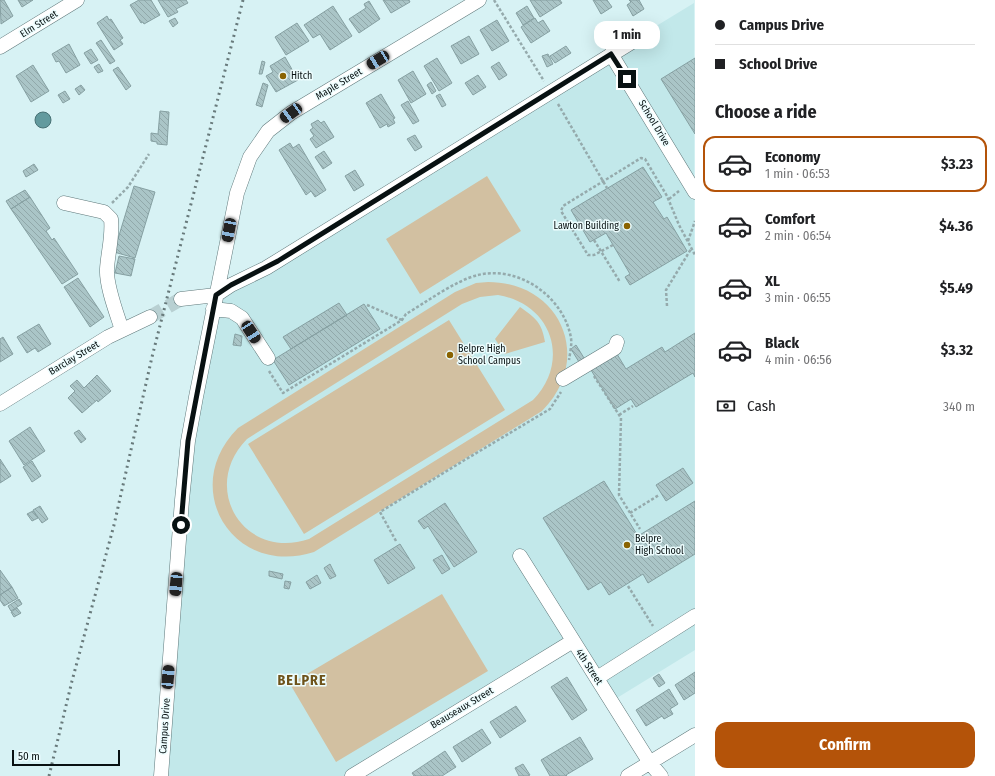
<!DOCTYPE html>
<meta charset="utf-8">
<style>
:root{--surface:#fff;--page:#f2f2f2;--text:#202124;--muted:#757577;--line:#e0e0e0;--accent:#b45309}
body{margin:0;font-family:"Fira Sans Condensed",sans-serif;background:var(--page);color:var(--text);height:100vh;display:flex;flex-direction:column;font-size:15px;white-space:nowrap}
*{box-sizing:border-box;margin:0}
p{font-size:13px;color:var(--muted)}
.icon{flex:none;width:22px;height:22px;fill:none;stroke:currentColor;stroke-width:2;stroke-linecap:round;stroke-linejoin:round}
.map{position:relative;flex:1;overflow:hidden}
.details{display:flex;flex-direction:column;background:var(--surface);width:300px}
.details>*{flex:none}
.hud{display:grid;align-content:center;height:88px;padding:0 20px;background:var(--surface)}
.scale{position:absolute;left:12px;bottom:10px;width:108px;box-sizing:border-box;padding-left:4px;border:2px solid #081112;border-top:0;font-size:11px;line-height:14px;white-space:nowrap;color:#081112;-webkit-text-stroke:3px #edfdfe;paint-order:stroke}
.end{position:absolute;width:18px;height:18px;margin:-9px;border:5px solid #081112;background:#fff;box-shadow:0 0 0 2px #fff}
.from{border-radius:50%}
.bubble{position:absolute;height:28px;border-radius:12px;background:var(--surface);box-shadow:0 4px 16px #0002;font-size:13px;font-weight:700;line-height:28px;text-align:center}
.car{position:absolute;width:12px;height:24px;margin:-12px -6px;border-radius:5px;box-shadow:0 0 3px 1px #0007;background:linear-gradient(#222 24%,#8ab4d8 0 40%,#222 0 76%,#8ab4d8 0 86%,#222 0)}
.hud b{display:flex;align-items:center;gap:14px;height:38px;font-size:15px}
.hud b+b{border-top:1px solid var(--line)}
.hud i{width:10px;height:10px;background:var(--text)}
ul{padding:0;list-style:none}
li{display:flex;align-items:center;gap:12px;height:56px;margin:0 8px 6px;padding:0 12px;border:2px solid transparent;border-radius:12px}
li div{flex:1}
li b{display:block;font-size:15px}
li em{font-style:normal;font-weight:700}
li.active{border-color:var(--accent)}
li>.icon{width:36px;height:36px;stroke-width:1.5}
h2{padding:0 20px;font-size:18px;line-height:48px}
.pay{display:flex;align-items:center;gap:10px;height:44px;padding:0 20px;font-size:15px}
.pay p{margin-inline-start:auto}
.primary-button{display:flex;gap:8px;margin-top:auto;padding:8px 20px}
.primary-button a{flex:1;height:46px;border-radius:12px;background:var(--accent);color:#fff;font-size:16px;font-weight:700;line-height:46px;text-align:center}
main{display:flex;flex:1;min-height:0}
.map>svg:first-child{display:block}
</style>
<main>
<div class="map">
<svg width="695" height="776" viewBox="0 0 695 776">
<defs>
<pattern id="building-back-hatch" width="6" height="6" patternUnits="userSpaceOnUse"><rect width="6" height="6" fill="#aac5c7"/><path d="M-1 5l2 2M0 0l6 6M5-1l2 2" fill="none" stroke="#91a8aa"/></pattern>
</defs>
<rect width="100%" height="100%" fill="#d7f2f4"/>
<path fill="#c2e8ea" d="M694 3 695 650 612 701 573 641 352 776H161L180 538 216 295Z"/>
<path fill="#d2c0a1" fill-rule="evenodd" d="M487 176 521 231 420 294 386 239Z
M488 282C561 282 594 359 542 411L314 552C233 578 178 488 238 428L455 292 476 283ZM498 295C552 304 571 361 533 400L309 539C244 561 199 488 247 439L462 304 480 297Z
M520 307C536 318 542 323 545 342L505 354 495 339Z
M449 320 505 410 304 534 248 444Z
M442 594 488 671 336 762 290 684Z"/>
<path fill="#629a9e" stroke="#477174" d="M35 120a8 8 0 1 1 16 0a8 8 0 1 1-16 0Z"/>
<path fill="url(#building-back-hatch)" stroke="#86a0a2" d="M0 0H4L13 16 1 24Z
M18 0H33L22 7Z
M139 0H151L160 15 144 24 143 22 141 23 130 5Z
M158 0H186L188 3 176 9 178 12 168 17Z
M383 0H409L410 2 391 13Z
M530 0H560L562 3 540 17Z
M593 0H607L612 7 601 14Z
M629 0H639L644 9 633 16 627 5 631 2Z
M369 1 380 19 359 33 349 19 366 8 364 4Z
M333 6 352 36 330 50 320 34 313 38 304 25Z
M527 6 534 18 523 25 516 13Z
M107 16 109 20 111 19 123 38 120 40 123 44 114 50 97 23Z
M175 18 178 23 173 27 169 21Z
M535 18 538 23 543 20 550 31 531 43 521 27Z
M497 20 509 41 492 51 480 30Z
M297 23 309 41 286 55 275 37Z
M469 36 479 54 461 64 451 46Z
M101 40 115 61 110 64 96 43Z
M69 44 80 65 66 73 59 61 56 62 52 54Z
M566 46 571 53 555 63 550 56Z
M91 49 98 60 91 64 84 53Z
M548 54 553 64 547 67 542 56Z
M285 57 298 80 276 92 266 76 273 72 270 66Z
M437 58 452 83 439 91 424 66Z
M695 58V134L661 79Z
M262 61 265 62 262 74H259Z
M499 62 507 75 499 80 491 67Z
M99 64 103 71 98 73 94 67Z
M33 65 49 91 31 102 16 76Z
M118 67 131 86 126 90 113 70Z
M413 71 426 94 411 103 398 80Z
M478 75 486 87 473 95 465 83Z
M431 82 436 91 432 94 427 85Z
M263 83 268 85 262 107 256 105Z
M81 85 85 90 79 95 75 89Z
M65 91 70 99 63 103 58 95Z
M381 94 395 118 393 119 395 123 388 127 387 124 380 128 366 103Z
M440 94 446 105 442 107 436 96Z
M408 101 419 121 413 124 401 105Z
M160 111 169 112 167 145 157 144V142L151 141V133L158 134Z
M318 120 321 123 324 121 334 137 316 148 310 139 314 136 310 130 313 128 311 124Z
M415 135 422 147 415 151 407 139Z
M290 143 293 148 299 144 326 190 315 197 311 191 306 195 279 150Z
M324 151 332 163 323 169 315 157Z
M34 164 38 170 26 177 23 171Z
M643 167 662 197 653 202 664 219 667 217 687 251 630 285 625 277 630 274 606 233 590 242 571 210Z
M355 170 364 185 354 191 345 176Z
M134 186 155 192 135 258 114 252Z
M25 190 30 197 11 209 6 201Z
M30 197 50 228 46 231 52 240 54 238 78 274 62 284 11 209Z
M119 256 135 259 131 276 115 273Z
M78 278 104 317 90 327 64 287Z
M339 303 347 315 291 349 283 337Z
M364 304 380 329 289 385 273 360Z
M39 324 51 344 38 352 35 348 27 353 17 337Z
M695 333V377L693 373 636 407 631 399 615 409 591 370 617 354 626 369 662 347 665 352Z
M235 334 242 336 241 346 233 345Z
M3 337 13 354 0 362V339Z
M576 345 584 358 579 362 571 349Z
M97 375 111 391 98 402 97 400 82 413 68 398 75 391 70 386 77 380 84 388Z
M30 427 45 451 24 465 9 441Z
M79 430 86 439 81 443 74 433Z
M0 459 11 476 0 483Z
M32 461 41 476 32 482 23 467Z
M683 468 693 483 666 501 656 485Z
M604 481 638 536 695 501V554L648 583 643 574 609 595 601 582 588 590 543 518Z
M445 503 477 552 454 567 428 526 424 529 418 521Z
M40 506 48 519 42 523 33 510Z
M33 511 38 518 32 521 27 514Z
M400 544 415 568 388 584 374 560Z
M442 555 450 569 442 574 433 560Z
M330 564 336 576 330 579 324 568Z
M0 570 12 587 0 595Z
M269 571 283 574 282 579 269 576Z
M317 575 321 583 310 589 306 582Z
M285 581 291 582 289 589 284 588Z
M12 587 18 598 4 606 0 600V595Z
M19 599 22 604 11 611 8 606Z
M17 608 21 613 14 617 11 612Z
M695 672V693L684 700 675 685Z
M659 674 665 683 659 687 653 678Z
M567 677 587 710 572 720 551 687Z
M669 689 678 704 670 709 673 714 664 719 662 716 646 726 636 710Z
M516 706 526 721 500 738 490 722Z
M482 729 491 743 462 762 453 747Z
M580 737 593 759 566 775 567 776H550L541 760Z
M445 751 456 767 442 776H414L412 773Z
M523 764 530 775 528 776H519L515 768Z"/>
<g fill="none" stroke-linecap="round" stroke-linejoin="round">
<path stroke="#b8d0d2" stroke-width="14" stroke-dasharray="14 7" stroke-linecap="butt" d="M150 317 181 299"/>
<g stroke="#5f787a" stroke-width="15">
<path id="minor" d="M0 47 77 0
M611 54 695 192
M64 203 104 212 111 219C113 236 108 252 107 269 106 286 117 314 122 330
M181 299 216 295 231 285 266 268 640 37
M213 309 231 311 242 318 268 358
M563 379 615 348 617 342
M0 404 108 337 150 317
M520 556 650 763 661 776
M597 678 695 616
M161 776 182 500 188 441 196 397 237 193 250 157 268 131 291 113 479 0
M352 776 573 641
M628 776 695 735"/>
</g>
<path stroke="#95aaac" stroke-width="2.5" stroke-dasharray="3 2" stroke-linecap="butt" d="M494 0 544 81
M558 104 607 188
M669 199 679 191
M112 203 128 187 149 154
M594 240 620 282
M688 241 695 221
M613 245 594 255H588L561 211 563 206 641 158 645 159 667 196 679 225 695 255
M367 305 402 320
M667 306 666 290 691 249
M269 371 283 393 402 320 406 314C425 303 456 280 478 275 519 265 564 297 571 338 572 345 570 353 569 360
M594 376 621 418 619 495 640 529
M619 415 633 406
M630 513 659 495
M396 541 380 512 463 461 550 409 561 392
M628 586 653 626"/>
<use href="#minor" stroke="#fff" stroke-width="14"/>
<path stroke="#687a7b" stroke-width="3" stroke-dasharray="2 4" stroke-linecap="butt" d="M49 776 72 681 114 525 152 357 243 0"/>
</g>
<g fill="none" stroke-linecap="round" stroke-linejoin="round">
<path stroke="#081112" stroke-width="5" d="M181 525 188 441 216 295 231 285 278 261 611 54 627 79"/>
</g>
<g fill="#8a6301" stroke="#edfdfe" stroke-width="1.5">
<circle cx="283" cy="76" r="4"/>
<circle cx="627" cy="226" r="4"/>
<circle cx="450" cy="355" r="4"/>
<circle cx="627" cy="545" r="4"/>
</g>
<g text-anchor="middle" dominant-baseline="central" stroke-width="3" stroke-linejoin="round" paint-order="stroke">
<g font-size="10" fill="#081112" stroke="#edfdfe">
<text transform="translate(39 24) rotate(-32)">Elm Street</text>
<text transform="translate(339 84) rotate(-31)">Maple Street</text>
<text transform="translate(654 123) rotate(59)">School Drive</text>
<text transform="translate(74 358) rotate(-31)">Barclay Street</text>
<text transform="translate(589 667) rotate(57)">4th Street</text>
<text transform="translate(462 708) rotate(-31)">Beauseaux Street</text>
<text transform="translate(165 726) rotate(-86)">Campus Drive</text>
</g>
<g font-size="10" fill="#081112" stroke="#edfdfe" text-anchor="start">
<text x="291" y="76">Hitch</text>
<text x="619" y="226" text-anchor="end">Lawton Building</text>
<text x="458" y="349">Belpre High<tspan x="458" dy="12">School Campus</tspan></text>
<text x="635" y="539">Belpre<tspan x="635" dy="12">High School</tspan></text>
</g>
<g font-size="14" font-weight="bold" letter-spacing="1" fill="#6e531b" stroke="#edfdfe">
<text x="302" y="680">BELPRE</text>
</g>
</g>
</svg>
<div class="scale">50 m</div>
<i class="end from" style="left:181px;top:525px"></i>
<i class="end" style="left:627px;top:79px"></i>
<div class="bubble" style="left:594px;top:21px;width:66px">1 min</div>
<i class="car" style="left:378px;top:60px;rotate:239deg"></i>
<i class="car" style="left:291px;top:113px;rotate:234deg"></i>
<i class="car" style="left:229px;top:230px;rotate:191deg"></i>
<i class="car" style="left:251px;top:332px;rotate:147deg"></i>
<i class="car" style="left:176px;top:584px;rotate:185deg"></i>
<i class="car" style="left:168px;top:677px;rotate:5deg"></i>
</div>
<section class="details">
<div class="hud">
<b><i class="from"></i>Campus Drive</b>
<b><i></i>School Drive</b>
</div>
<h2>Choose a ride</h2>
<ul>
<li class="active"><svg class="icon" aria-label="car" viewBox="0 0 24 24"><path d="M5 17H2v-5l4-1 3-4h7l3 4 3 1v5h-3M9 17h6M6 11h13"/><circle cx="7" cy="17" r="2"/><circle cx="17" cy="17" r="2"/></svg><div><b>Economy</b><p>1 min · 06:53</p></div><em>$3.23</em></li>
<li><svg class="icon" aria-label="car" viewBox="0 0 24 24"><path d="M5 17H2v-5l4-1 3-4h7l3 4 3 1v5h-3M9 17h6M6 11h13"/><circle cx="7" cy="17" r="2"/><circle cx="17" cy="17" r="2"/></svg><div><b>Comfort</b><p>2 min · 06:54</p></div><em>$4.36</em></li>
<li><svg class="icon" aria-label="car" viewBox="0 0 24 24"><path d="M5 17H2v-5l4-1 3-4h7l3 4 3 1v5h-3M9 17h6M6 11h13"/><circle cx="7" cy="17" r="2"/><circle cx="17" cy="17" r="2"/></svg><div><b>XL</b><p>3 min · 06:55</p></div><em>$5.49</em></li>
<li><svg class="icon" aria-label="car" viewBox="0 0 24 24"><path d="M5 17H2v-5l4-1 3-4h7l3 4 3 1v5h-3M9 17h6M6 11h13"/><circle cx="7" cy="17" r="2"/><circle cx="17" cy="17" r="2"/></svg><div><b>Black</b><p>4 min · 06:56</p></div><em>$3.32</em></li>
</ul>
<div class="pay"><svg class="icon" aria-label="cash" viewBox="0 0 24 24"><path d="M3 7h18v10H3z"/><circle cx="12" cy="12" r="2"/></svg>Cash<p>340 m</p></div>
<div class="primary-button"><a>Confirm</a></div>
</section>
</main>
